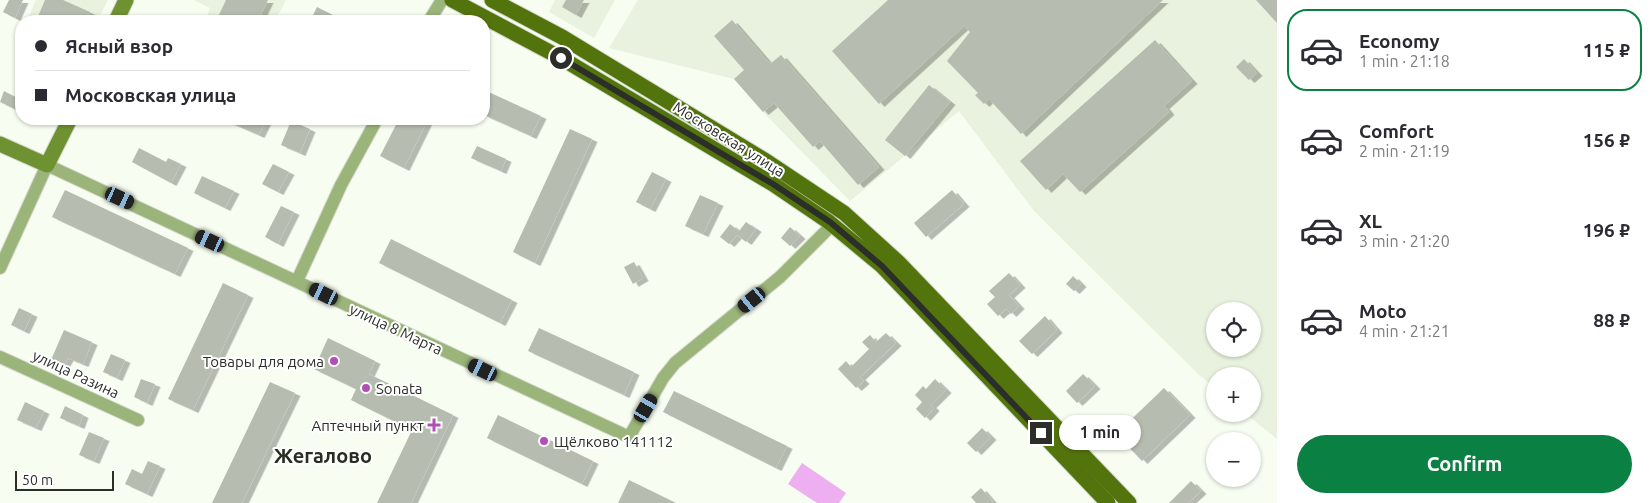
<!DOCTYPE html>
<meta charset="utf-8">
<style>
:root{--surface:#fff;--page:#f2f2f3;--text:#2b2b33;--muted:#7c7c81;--line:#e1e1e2;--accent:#0b8043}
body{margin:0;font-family:Ubuntu,sans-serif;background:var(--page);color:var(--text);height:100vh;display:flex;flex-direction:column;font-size:19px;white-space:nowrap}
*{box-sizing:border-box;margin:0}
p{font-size:16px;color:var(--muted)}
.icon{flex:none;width:28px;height:28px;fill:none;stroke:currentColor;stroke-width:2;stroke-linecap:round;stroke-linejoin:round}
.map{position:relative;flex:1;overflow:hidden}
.sheet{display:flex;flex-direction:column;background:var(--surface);width:375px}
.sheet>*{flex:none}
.banner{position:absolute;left:15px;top:15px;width:475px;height:110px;border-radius:20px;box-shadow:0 1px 4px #0004;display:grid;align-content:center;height:110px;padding:0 20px;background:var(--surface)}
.buttons{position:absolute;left:1206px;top:302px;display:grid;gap:10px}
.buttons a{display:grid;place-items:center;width:55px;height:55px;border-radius:50%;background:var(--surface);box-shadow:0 1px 4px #0004;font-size:25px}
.scale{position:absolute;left:15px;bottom:12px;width:99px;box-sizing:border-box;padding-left:5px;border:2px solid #2b2e29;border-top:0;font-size:14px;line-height:18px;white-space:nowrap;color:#2b2e29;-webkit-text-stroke:4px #fff;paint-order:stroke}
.end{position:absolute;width:22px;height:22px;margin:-11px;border:6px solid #2b2e29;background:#fff;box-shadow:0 0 0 2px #fff}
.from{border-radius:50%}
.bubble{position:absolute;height:35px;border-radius:18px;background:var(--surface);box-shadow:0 1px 4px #0004;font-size:16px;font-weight:700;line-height:35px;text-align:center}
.car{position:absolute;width:15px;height:30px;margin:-15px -8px;border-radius:6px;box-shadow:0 0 4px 1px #0007;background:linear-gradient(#222 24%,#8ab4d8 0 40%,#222 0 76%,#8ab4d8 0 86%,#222 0)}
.banner b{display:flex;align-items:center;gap:18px;height:48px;font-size:19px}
.banner b+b{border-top:1px solid var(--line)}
.banner i{width:12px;height:12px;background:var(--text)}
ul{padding:9px 0 0;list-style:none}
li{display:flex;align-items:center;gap:15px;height:82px;margin:0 10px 8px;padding:0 10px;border:2px solid transparent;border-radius:20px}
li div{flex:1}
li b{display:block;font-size:19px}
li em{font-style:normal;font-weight:700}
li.selected{border-color:var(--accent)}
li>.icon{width:45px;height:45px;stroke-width:1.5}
.button{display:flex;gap:10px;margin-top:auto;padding:10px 20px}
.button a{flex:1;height:58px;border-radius:30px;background:var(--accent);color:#fff;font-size:20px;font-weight:700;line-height:58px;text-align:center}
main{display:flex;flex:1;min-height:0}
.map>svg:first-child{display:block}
</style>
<main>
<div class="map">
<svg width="1277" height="503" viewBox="0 0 1277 503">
<defs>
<filter id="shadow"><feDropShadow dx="5.5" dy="3" stdDeviation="0" flood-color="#0004"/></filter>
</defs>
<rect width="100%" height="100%" fill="#f7fdf0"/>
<path fill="#e9f2de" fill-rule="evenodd" d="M36 0H108L97 21H27Z
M194 0H286L275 21H205L210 8Z
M555 0H615L594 38 549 12Z
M638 0H1277V439L1246 414H1252V376H1215V388L1197 373 1034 211 959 111 850 201 763 112 734 79 609 48ZM1215 311H1252V349H1215Z"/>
<path fill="#edafef" d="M802 463 846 493 839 503H817L788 484Z"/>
<path fill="#b7bcb0" filter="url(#shadow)" d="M9 0H23L15 18 3 12Z
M45 0H63L90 12 86 21H36Z
M226 0H268L258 21H216Z
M566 0H584L576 15 562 7Z
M888 0H1163L1021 134 989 99 984 104 975 95 978 93 947 61 970 32 964 26 879 104 832 51Z
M1256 0H1277V23Z
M317 7 345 21H310Z
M732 20 770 64 781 55 879 167 858 185 820 141 813 147 774 103 763 112 734 79 744 70 714 36Z
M1155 40 1192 81 1164 106 1169 112 1080 192 1063 174 1046 190 1020 161Z
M1244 59 1257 73 1249 80 1236 67Z
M929 85 950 102 905 156 885 140Z
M484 90 541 116 531 136 484 115Z
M4 91 21 100V112L0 102Z
M222 119H267L259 135Z
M399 119H428L404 168 380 156Z
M291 121 310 129 300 153 281 145Z
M570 129 592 139 535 263 513 252Z
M477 146 506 159 501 171 471 158Z
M139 148 166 162 168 158 181 164 171 183 132 162Z
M273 164 289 172 278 192 262 184Z
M652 172 666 179 650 209 636 202Z
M202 176 234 191 225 208 194 193Z
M65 190 188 248 175 274 52 217Z
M952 190 964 204 926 237 914 223Z
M700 195 718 203 703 234 685 226Z
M281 206 294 212 278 244 265 237Z
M746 222 756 229 746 242 737 235 729 244 720 237 730 224 739 231Z
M790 227 800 236 790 246 781 238Z
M391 239 512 300 500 323 379 263Z
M634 262 643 278 633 284 624 267Z
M1009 273 1020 285 1009 295 1019 306 1011 314 1006 309 998 316 987 304 995 297 989 291Z
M1073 276 1081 284 1074 291 1066 284Z
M223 283 248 295 193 410 168 399Z
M19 308 32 314 24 331 11 325Z
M1045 316 1057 330 1032 354 1019 341Z
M539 328 634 372 624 395 528 351Z
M64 330 92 342 83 364 68 358 64 365 51 360Z
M886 333 896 343 860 377 864 381 856 388 838 369 846 361 851 367 869 349 862 342 870 335 876 342Z
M328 338 375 361 369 374 453 415 411 503H377L412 430 351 400 356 389 314 369Z
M111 354 125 360 117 378 103 372Z
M1083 374 1095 386 1077 403 1066 391Z
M141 379 155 384 147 403 134 397Z
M935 379 946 390 931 405 934 408 925 418 916 409 922 402 915 395 923 386 926 389Z
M270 382 295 393 242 503H212Z
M1164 388 1190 415 1142 461 1116 434Z
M674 391 787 446 776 468 663 412Z
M25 402 44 411 36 428 17 420Z
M65 406 83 415 79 426 60 418Z
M498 415 593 461 582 484 487 438Z
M982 428 991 437 976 452 967 443Z
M89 432 104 438 94 461 79 455Z
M148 461 160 466 147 494 125 484 132 469 142 474Z
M629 480 676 503H618Z
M1191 481 1201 491 1188 503H1169Z
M981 488 994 503H976L971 497Z"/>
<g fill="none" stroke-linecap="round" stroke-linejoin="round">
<g stroke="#d2d8cc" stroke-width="14">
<path id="street" d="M429 21 442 0
M0 268 47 165 629 437 663 378 675 363 780 277 833 224
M297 281 341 185 377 119
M0 357 138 420"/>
</g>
<g stroke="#d2d8cc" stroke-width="17">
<path id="secondary" d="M116 21 126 0
M0 144 47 165 70 119"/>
</g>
<g stroke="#d2d8cc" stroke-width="17">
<path id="primary" d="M452 0 561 58 773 184 829 222 882 266 1108 503
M492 0 562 37 766 161 844 213 898 262 1129 503"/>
</g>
<use href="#street" stroke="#9bb47a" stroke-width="12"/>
<use href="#secondary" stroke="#6e9132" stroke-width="15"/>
<use href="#primary" stroke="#53740c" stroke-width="15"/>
</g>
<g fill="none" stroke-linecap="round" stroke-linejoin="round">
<path stroke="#2b2e29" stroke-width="6" d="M561 58 773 184 830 222 882 266 1041 433"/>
</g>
<g fill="#b14fb6" stroke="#fff" stroke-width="2">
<circle cx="334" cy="361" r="5"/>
<circle cx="366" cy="388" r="5"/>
<path d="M431.5 417.5h5v5h5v5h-5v5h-5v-5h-5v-5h5z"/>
<circle cx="544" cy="441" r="5"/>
</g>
<g text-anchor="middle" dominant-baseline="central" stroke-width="4" stroke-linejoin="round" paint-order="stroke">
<g font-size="15" fill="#2b2e29" stroke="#fff">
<text transform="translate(729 139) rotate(32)">Московская улица</text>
<text transform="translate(396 329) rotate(25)">улица 8 Марта</text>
<text transform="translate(76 374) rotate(25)">улица Разина</text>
</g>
<g font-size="15" fill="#2b2e29" stroke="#fff" text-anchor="end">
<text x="324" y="361">Товары для дома</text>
<text x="376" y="388" text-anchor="start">Sonata</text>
<text x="424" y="425">Аптечный пункт</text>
<text x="554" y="441" text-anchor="start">Щёлково 141112</text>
</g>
<g font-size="20" font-weight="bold" fill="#282d23" stroke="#fff">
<text x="323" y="455">Жегалово</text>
</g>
</g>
</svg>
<div class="buttons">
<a><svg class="icon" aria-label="locate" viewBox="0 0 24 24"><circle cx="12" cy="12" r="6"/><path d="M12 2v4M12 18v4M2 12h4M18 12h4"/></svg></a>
<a>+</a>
<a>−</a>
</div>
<div class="scale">50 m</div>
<i class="end from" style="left:561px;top:58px"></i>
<i class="end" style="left:1041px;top:433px"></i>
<div class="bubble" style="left:1059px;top:415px;width:82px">1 min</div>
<i class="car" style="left:120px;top:198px;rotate:115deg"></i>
<i class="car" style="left:210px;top:241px;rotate:295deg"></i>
<i class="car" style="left:324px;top:294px;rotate:296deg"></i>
<i class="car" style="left:752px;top:300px;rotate:231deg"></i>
<i class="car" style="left:483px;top:370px;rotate:296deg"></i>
<i class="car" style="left:646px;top:408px;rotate:30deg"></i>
<div class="banner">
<b><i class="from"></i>Ясный взор</b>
<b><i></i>Московская улица</b>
</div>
</div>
<section class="sheet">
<ul>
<li class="selected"><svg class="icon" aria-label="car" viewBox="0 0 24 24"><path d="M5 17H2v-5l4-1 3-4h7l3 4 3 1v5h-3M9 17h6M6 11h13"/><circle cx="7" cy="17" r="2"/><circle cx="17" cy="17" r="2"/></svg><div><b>Economy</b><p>1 min · 21:18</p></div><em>115 ₽</em></li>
<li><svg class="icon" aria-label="car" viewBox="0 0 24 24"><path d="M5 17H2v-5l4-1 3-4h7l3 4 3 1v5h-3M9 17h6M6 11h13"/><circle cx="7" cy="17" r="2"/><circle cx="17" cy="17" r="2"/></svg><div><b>Comfort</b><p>2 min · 21:19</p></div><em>156 ₽</em></li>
<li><svg class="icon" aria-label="car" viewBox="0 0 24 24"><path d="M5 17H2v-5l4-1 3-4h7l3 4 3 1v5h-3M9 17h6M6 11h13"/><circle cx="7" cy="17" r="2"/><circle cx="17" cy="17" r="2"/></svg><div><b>XL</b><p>3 min · 21:20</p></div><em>196 ₽</em></li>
<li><svg class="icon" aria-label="car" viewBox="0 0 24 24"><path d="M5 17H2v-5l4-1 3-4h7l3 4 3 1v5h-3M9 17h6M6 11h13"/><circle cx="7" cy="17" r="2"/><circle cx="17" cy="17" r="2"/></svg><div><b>Moto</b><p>4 min · 21:21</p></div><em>88 ₽</em></li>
</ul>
<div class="button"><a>Confirm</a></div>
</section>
</main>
